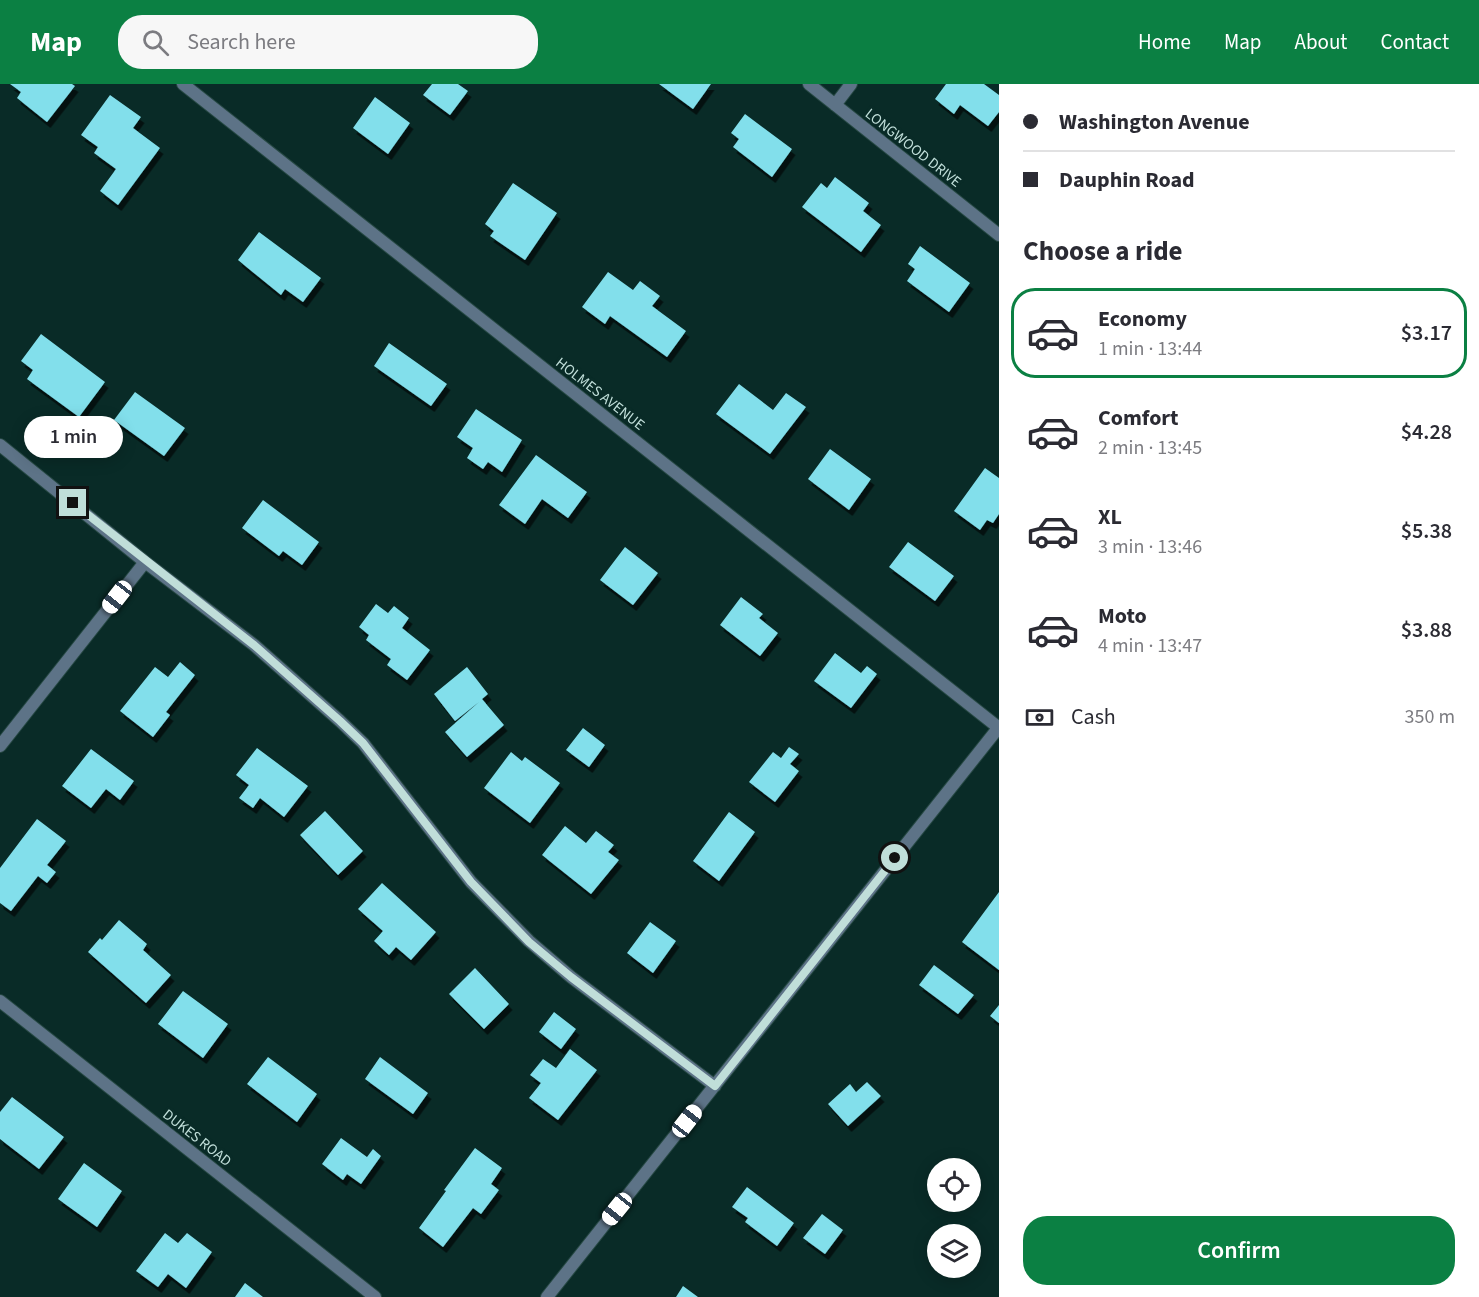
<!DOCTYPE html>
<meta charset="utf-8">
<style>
:root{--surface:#fff;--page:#f7f7f7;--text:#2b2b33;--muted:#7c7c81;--line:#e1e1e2;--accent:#0b8043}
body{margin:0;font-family:"Source Sans 3",sans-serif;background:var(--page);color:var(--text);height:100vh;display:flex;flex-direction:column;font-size:22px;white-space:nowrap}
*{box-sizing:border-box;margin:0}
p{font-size:20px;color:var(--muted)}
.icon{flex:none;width:33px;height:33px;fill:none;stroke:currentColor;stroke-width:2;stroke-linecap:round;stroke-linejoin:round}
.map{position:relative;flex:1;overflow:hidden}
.drawer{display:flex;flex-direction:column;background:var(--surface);width:480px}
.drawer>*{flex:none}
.top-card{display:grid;align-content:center;height:132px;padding:0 24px;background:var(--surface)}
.tools{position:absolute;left:927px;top:1074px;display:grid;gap:12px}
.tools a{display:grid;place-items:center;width:54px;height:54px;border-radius:50%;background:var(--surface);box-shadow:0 3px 15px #0003;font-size:30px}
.end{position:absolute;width:27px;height:27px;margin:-14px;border:8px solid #c0ded9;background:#111;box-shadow:0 0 0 3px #111}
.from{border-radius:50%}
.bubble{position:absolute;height:42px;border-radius:21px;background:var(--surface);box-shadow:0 3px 15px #0003;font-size:20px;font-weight:600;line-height:42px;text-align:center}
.car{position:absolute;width:18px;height:36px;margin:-18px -9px;border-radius:8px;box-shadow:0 0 4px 2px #0007;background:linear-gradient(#fff 24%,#345 0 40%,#fff 0 76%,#345 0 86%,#fff 0)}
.top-card b{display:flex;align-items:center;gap:21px;height:57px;font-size:22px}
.top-card b+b{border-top:2px solid var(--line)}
.top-card i{width:15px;height:15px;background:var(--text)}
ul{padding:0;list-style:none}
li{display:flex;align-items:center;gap:18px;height:90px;margin:0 12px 9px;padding:0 12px;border:3px solid transparent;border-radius:24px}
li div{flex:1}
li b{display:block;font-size:22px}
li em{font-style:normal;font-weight:600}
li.on{border-color:var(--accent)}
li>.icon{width:54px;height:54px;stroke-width:1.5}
h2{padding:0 24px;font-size:27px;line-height:72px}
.pay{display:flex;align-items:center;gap:15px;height:66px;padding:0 24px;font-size:22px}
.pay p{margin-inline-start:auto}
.cta{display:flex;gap:12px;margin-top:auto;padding:12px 24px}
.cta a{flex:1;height:69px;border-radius:24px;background:var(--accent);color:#fff;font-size:24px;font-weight:600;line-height:69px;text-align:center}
header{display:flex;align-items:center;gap:36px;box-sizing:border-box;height:84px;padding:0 30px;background:var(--accent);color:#fff}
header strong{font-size:28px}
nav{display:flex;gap:33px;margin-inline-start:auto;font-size:21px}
.search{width:420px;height:54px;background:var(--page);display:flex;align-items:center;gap:15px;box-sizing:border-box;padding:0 21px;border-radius:24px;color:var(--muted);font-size:22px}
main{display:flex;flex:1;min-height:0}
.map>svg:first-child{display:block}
</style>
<header>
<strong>Map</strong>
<div class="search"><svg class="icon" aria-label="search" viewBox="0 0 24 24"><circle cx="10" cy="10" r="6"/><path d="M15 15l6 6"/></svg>Search here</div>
<nav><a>Home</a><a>Map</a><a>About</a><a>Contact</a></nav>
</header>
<main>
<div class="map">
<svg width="999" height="1213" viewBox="0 0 999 1213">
<defs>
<filter id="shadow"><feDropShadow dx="3.5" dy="6" stdDeviation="0" flood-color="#0009"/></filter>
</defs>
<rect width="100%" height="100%" fill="#092b27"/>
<path fill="#82dfeb" filter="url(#shadow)" d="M10 0H72L75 2 47 38 17 14 21 8Z
M432 0H458L468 7 450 31 423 11Z
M659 0H711L693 25Z
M946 0H984L999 11V28L988 42 960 21 954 30 935 15Z
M110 11 141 33 133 44 160 64 118 121 100 107 116 85 94 69 98 63 81 51Z
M375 13 410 39 388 70 353 44Z
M745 30 792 65 772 93 733 63 739 55 731 49Z
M835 93 869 119 863 127 881 141 861 168 802 123 821 99 827 104Z
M513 99 557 129 525 176 490 152 494 147 485 140Z
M259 148 321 194 303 218 285 205 281 211 238 176Z
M920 162 970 199 949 228 907 197 915 185 908 180Z
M608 188 633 206 640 197 660 212 652 222 686 247 667 273 610 232 605 240 582 223Z
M41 250 105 298 79 333 27 295 33 286 21 277Z
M389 259 447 300 431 322 374 282Z
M739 300 773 326 786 309 806 323 770 370 716 330Z
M135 308 185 344 164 372 114 336Z
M476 325 522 356 502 388 488 378 483 385 467 374 473 364 457 353Z
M830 365 871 395 849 426 808 395Z
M536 371 587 408 568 434 542 415 525 440 499 421Z
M985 384 999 394V430L993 439 987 436 980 446 954 427Z
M263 416 319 458 302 481 283 467 279 472 242 444Z
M908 458 954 492 935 517 889 483Z
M625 463 658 489 633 521 600 496Z
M741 513 763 530 759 534 778 549 760 572 720 541Z
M376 520 388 529 394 522 409 534 402 544 430 566 407 596 387 581 391 575 366 556 369 551 359 543Z
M835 569 861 589 867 582 877 590 851 624 814 597Z
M180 578 195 591 166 628 170 631 153 653 120 627 155 583 168 593Z
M467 583 488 610 482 615 504 641 467 673 445 648 479 618 455 637 434 610Z
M583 644 605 661 589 683 566 666Z
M789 663 799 670 790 680 799 687 775 718 749 698 773 668 781 674Z
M257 664 308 702 284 733 260 714 253 724 239 714 249 701 236 691Z
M91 665 134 697 120 716 106 705 91 724 62 702Z
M511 668 522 677 525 673 560 699 530 739 484 704Z
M325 727 363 767 338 791 300 751Z
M729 728 755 748 719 797 693 777Z
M37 735 66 757 47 781 56 788 47 799 38 792 11 827 0 819V784Z
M565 742 586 759 596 747 614 761 608 768 619 776 591 810 542 771Z
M382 799 436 848 411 876 396 863 389 871 374 857 383 847 358 825Z
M999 808V886L962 858Z
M119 836 147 860 143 866 171 891 146 919 88 868 100 854 102 856Z
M650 838 676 857 653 889 627 869Z
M934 881 974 911 958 930 919 901Z
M475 884 509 920 484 945 449 910Z
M183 907 228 940 203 974 158 940Z
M999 921V939L990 932Z
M554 928 576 945 561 965 539 948Z
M570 965 597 986 558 1036 529 1014 541 999 530 991 543 975 556 984Z
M268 973 317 1010 297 1038 247 1000Z
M380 973 428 1009 413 1030 365 995Z
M867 998 881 1012 848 1042 828 1020 850 1000 856 1008Z
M12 1013 64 1053 39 1085 0 1055V1028Z
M341 1054 367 1073 373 1065 381 1072 361 1100 347 1090 343 1096 322 1080Z
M475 1064 502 1084 491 1100 499 1106 481 1130 473 1124 443 1163 419 1144 446 1107 444 1106Z
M84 1079 122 1107 97 1143 58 1115Z
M747 1103 794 1139 777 1162 745 1138 748 1134 732 1123Z
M822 1130 843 1146 825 1170 803 1154Z
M165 1149 178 1159 187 1149 212 1168 186 1204 168 1190 158 1203 136 1187Z
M245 1199 263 1213H235Z
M683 1202 698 1213H676Z"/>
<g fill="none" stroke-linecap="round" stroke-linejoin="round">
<g stroke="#264843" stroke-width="14">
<path id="minor" d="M183 0 999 644
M809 0 999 151
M835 21 851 0
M0 361 145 478 254 561 340 637 363 659 471 798 529 857 571 893 715 1002
M0 662 145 478
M0 917 375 1213
M547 1213 999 643"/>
</g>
<use href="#minor" stroke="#5d7387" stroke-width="12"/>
</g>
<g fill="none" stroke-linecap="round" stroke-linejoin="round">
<path stroke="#c0ded9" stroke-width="8" d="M73 419 254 561 340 637 363 659 471 798 529 858 571 893 715 1002 895 774"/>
</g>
<g text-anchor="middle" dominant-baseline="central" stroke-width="6" stroke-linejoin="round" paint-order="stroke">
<g font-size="15" fill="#c0ded9" stroke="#092b27">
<text transform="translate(913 64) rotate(38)">LONGWOOD DRIVE</text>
<text transform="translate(600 310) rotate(38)">HOLMES AVENUE</text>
<text transform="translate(197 1054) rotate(38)">DUKES ROAD</text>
</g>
</g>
</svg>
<div class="tools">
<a><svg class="icon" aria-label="locate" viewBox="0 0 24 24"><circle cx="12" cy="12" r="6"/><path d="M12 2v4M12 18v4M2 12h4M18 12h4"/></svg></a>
<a><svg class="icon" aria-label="layers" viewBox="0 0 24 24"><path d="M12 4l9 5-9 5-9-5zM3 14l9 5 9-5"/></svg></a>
</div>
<i class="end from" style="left:895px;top:774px"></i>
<i class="end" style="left:73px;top:419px"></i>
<div class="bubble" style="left:24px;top:332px;width:99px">1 min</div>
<i class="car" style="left:117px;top:513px;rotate:218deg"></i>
<i class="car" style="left:687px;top:1037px;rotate:38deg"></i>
<i class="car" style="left:617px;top:1125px;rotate:219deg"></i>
</div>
<section class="drawer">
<div class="top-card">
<b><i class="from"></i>Washington Avenue</b>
<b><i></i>Dauphin Road</b>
</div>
<h2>Choose a ride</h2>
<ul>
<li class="on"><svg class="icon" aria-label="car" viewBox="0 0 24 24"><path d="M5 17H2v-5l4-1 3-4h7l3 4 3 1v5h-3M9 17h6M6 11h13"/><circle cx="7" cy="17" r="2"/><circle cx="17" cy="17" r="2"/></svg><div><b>Economy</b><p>1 min · 13:44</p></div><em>$3.17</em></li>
<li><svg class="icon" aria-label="car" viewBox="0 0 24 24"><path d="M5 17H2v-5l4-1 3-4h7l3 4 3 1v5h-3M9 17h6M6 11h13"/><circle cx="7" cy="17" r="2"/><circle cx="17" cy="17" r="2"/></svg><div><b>Comfort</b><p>2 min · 13:45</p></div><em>$4.28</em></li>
<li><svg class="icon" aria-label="car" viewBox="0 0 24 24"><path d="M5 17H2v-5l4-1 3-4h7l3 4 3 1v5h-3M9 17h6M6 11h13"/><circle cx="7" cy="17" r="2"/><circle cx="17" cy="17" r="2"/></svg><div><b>XL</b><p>3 min · 13:46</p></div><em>$5.38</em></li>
<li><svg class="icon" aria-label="car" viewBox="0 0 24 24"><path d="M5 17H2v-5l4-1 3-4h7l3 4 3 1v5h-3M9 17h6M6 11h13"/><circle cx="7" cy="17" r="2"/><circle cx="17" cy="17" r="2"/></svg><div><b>Moto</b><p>4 min · 13:47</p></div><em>$3.88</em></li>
</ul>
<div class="pay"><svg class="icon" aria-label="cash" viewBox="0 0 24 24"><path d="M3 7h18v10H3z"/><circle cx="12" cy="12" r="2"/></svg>Cash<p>350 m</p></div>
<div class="cta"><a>Confirm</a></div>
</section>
</main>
